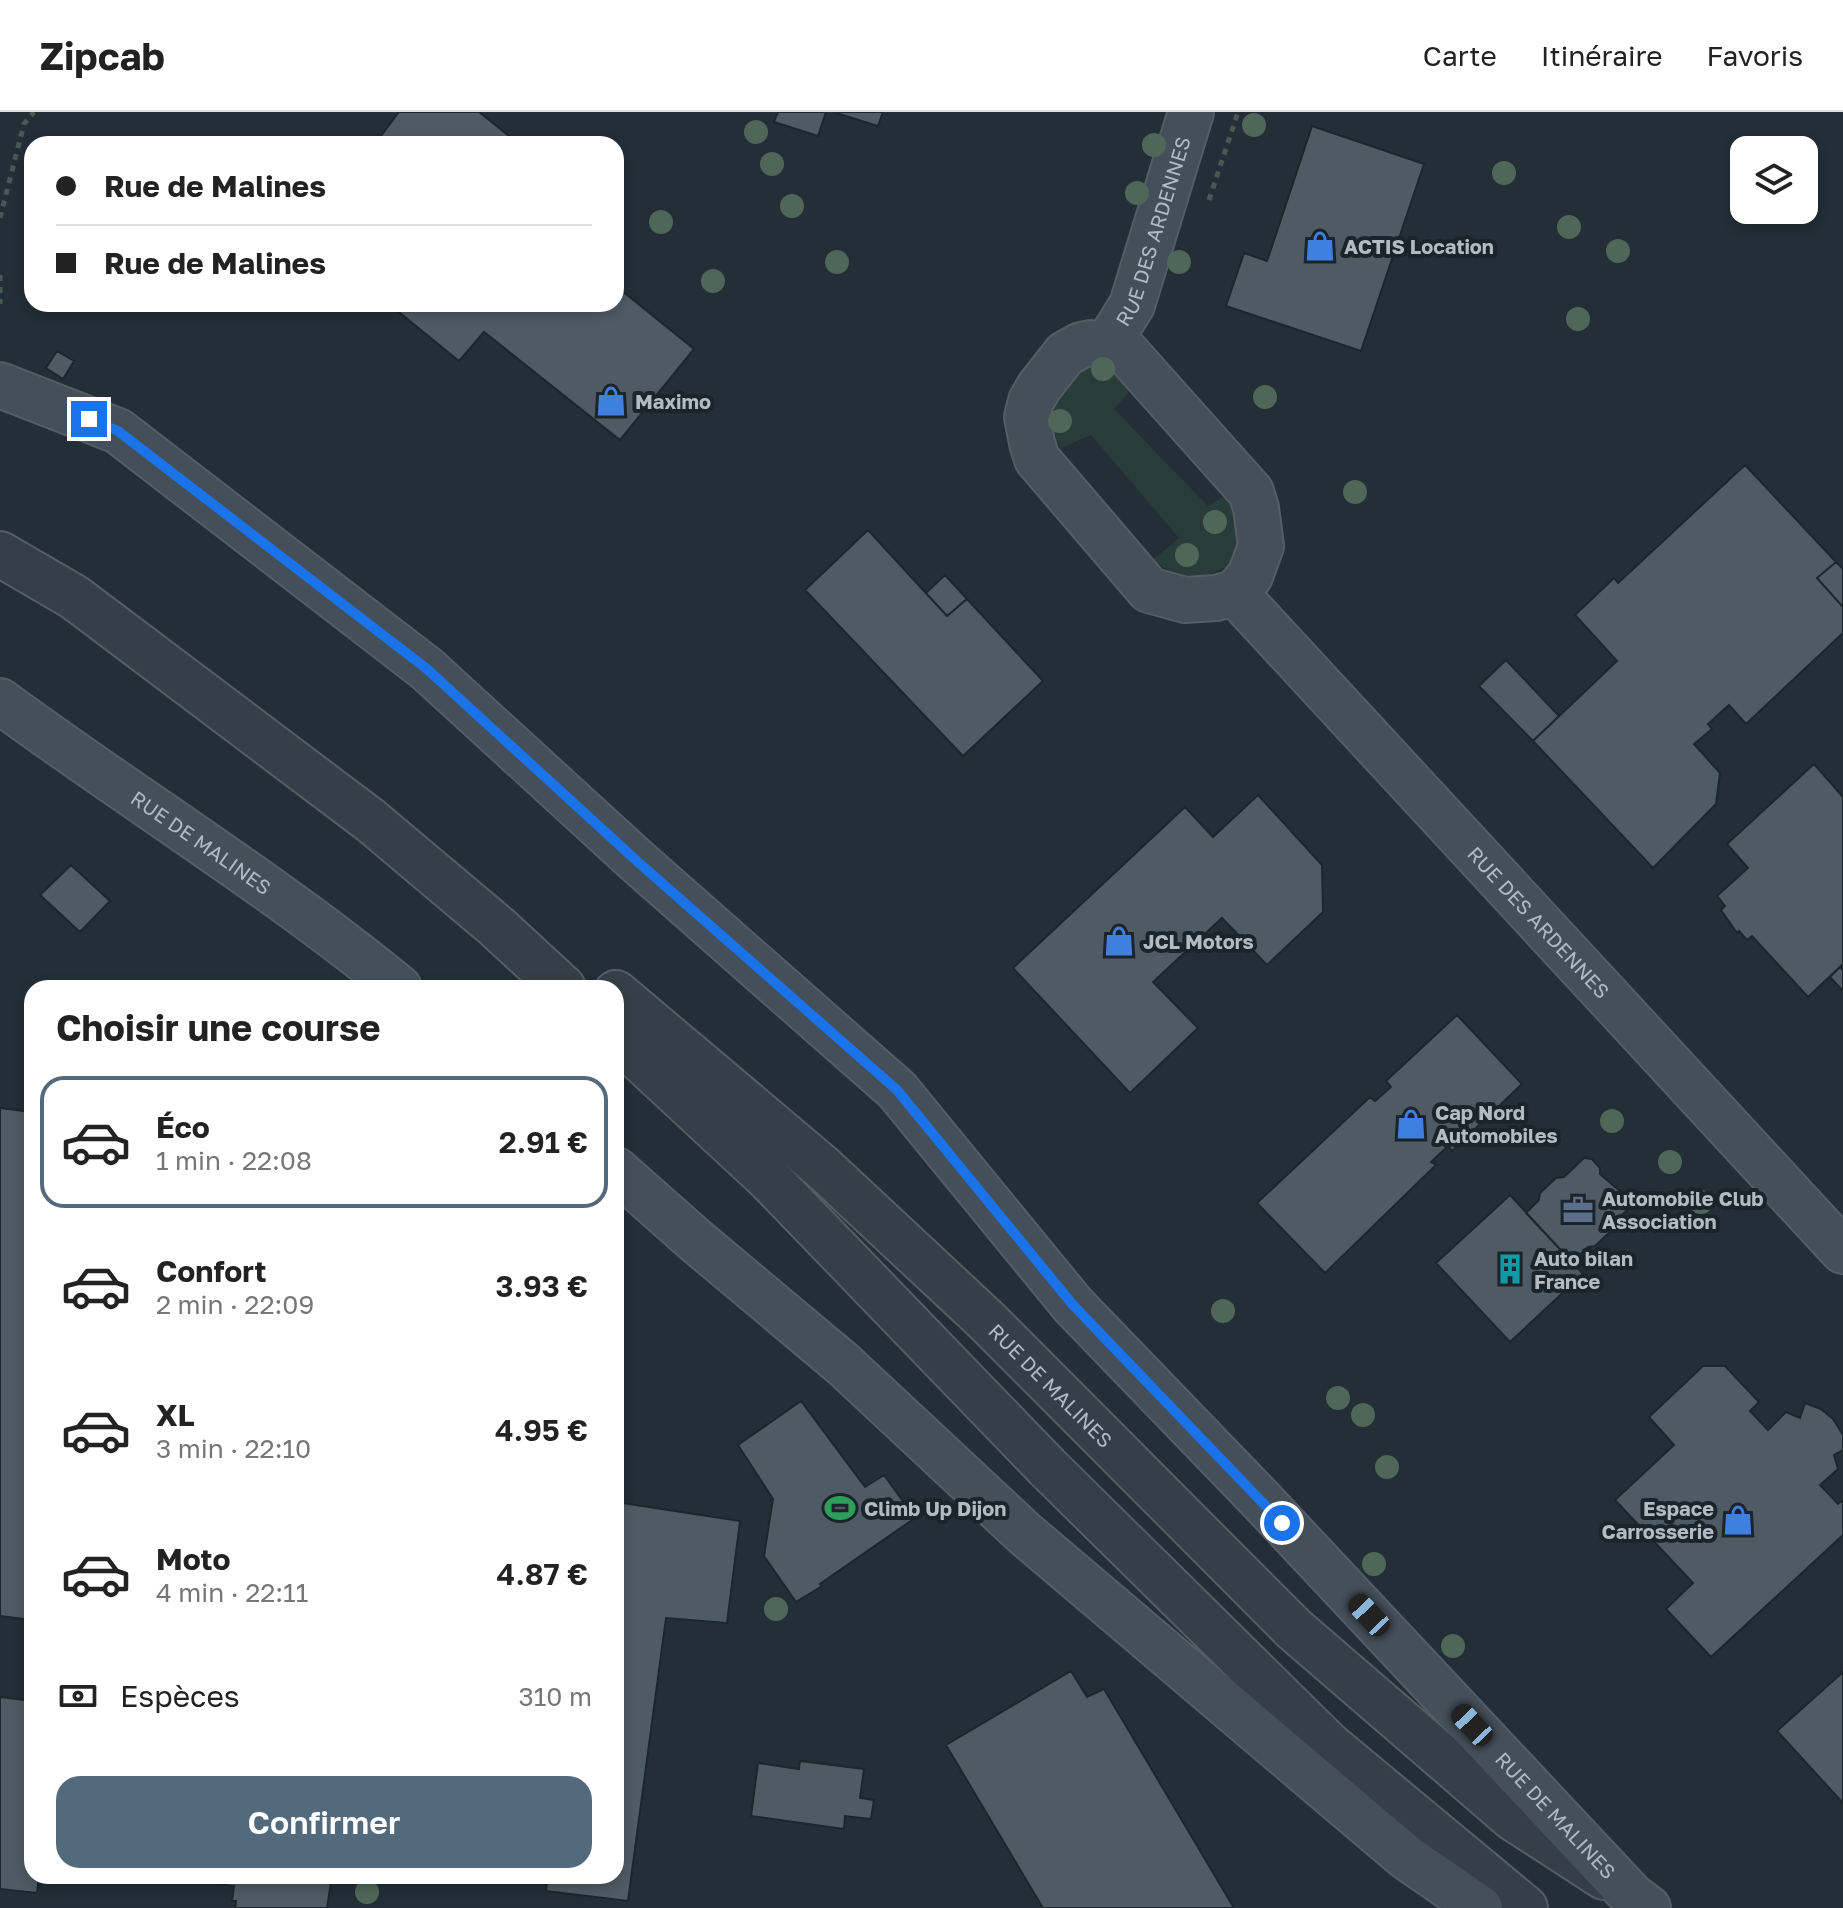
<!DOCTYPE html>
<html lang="fr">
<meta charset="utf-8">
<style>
:root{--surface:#fff;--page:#f6f6f6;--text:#222;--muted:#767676;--line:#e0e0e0;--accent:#53697c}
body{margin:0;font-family:"Golos Text",sans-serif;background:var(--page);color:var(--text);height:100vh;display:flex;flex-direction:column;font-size:30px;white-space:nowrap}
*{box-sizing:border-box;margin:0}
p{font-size:26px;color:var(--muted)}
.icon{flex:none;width:44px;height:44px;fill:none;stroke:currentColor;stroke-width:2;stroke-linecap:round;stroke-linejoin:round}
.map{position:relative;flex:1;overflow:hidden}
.panel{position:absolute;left:24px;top:868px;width:600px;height:904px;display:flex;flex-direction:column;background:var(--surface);border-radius:24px;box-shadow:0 4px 12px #0003}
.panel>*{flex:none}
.hud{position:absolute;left:24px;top:24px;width:600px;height:176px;border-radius:24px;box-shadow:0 4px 12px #0003;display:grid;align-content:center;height:176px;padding:0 32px;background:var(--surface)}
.controls{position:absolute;left:1730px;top:24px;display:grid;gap:16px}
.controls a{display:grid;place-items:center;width:88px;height:88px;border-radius:16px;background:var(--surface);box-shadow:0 4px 12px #0003;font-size:40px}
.end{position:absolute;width:36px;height:36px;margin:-18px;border:10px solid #1a73e8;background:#fff;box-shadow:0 0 0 4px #fff}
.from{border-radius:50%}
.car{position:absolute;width:24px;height:48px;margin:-24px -12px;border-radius:10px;box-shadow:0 0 6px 2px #0007;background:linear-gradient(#222 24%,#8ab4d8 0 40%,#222 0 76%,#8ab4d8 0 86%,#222 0)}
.hud b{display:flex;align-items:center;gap:28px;height:76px;font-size:30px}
.hud b+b{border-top:2px solid var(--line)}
.hud i{width:20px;height:20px;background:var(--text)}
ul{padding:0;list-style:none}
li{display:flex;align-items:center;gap:24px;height:132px;margin:0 16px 12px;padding:0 16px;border:4px solid transparent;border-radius:24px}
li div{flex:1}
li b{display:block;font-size:30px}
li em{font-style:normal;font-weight:600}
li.current{border-color:var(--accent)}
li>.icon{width:72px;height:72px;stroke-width:1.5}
h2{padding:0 32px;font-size:36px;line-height:96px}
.pay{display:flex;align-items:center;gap:20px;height:88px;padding:0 32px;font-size:30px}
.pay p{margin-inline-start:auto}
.button{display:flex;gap:16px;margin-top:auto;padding:16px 32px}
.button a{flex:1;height:92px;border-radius:24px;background:var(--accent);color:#fff;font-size:32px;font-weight:600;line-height:92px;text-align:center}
header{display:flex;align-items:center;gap:48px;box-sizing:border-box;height:112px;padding:0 40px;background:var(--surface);border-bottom:2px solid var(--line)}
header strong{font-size:38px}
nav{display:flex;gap:44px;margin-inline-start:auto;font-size:28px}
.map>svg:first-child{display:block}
</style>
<header>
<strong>Zipcab</strong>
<nav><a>Carte</a><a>Itinéraire</a><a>Favoris</a></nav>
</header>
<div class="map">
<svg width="1843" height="1796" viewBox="0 0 1843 1796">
<rect width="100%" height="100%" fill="#232e36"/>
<path fill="#293c39" d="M1102 248 1136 272 1114 297 1208 394 1234 378 1244 423 1230 453 1200 467 1179 464 1152 449 1179 426 1091 323 1062 336C1040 305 1055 284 1071 255Z"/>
<path fill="#4f5b64" stroke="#1e262d" stroke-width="2" d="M399 0H479L519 32H375Z
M778 0H826L818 24 774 10Z
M833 0H883L878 14Z
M1312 14 1424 52 1361 239 1226 194 1244 141 1267 149Z
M616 174 694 237 620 328 484 220 459 249 389 192H616Z
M57 239 74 249 63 267 46 256Z
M1745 353 1836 450 1817 466 1843 495V521L1746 612 1729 593 1708 612 1712 617 1694 632 1720 661 1716 692 1653 756 1533 629 1617 549 1575 503 1614 466 1618 471Z
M868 418 947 504 967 487 1043 569 963 644 805 478Z
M1836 450 1843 457V495L1817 466Z
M945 463 967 487 947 504 926 481Z
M1506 548 1559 604 1533 629 1479 574Z
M1814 652 1843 685V852L1808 885 1752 824 1747 828 1739 819 1737 821 1721 798 1725 794 1717 784 1748 756 1727 732Z
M1258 683 1322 753 1323 800 1267 853 1222 806 1153 870 1198 916 1130 981 1013 856 1185 695 1213 725Z
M71 753 110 789 80 820 40 783Z
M1840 855 1843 859V879L1830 865Z
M1457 903 1522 972 1452 1039 1448 1034 1431 1050 1436 1053 1325 1161 1257 1091 1370 985 1375 989 1391 975 1386 969Z
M0 996 32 1000V1508L0 1504Z
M1584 1046 1592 1047 1600 1056V1062L1628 1086 1630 1095 1610 1115 1611 1119 1595 1134 1588 1135 1572 1150 1526 1101 1539 1088 1540 1081 1556 1066 1564 1065Z
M1510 1083 1583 1162 1510 1230 1436 1151Z
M1703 1254H1725L1759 1290 1750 1299 1768 1318 1786 1300 1800 1306 1805 1291 1821 1297 1833 1307 1843 1323V1338L1834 1343 1838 1357 1820 1373 1838 1392 1843 1388V1423L1711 1545 1666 1497 1693 1471 1615 1388 1674 1333 1649 1305Z
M801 1289 865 1375 884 1363 915 1406 820 1472 822 1474 796 1490 764 1444 773 1387 738 1333Z
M616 1390 740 1409 727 1511 666 1506 628 1789 546 1779 548 1764H616Z
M1071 1559 1087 1585 1104 1577 1234 1796H1043L946 1633Z
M1843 1560V1691L1777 1619Z
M0 1585 32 1589V1764H39L37 1781 0 1777Z
M800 1649 864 1657 860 1686 874 1688 871 1707 845 1704 844 1717 751 1704 758 1651 799 1657Z
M158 1764H332L327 1796H235L236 1789H232L234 1774Z"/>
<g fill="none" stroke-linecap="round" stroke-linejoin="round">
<g stroke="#545d64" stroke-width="48">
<g id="tertiary">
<path d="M0 442 74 485 370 708 497 815 563 876"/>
<path id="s1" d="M616 881 822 1055 987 1209 1294 1517 1513 1706 1604 1765"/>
<path d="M616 925 769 1067 1047 1355 1329 1633 1525 1796"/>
</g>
</g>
<g stroke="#545d64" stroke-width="48">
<g id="secondary">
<path d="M1091 231 1126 240 1251 380 1256 396 1261 434 1250 464 1235 481 1216 486 1185 488 1149 478 1037 347 1032 331 1027 305 1031 289 1039 275 1065 242 1081 233Z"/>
<path id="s2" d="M1107 233 1132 193 1191 0"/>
<path id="s3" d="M0 273 118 319 427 557 638 750 897 978 1073 1193 1261 1388 1632 1784 1648 1796"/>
<path id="s4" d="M1235 481 1843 1139"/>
<path id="s5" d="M0 589C132 686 272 772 399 876"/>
<path d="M616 1058 695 1128 843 1252 1024 1421 1406 1745 1480 1796"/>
</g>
</g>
<path stroke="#475857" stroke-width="5" stroke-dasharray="6 6" stroke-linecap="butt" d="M1209 88 1238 0
M0 106 24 12 34 0
M0 163V192"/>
<use href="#tertiary" stroke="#363f47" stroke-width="44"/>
<use href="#secondary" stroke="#454f59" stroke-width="44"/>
</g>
<g fill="#4e6759">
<circle cx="1254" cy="13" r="12"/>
<circle cx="756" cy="20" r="12"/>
<circle cx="1154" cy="33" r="12"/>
<circle cx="772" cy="52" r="12"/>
<circle cx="1504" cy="61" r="12"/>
<circle cx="1137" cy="81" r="12"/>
<circle cx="792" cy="94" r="12"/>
<circle cx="661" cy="110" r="12"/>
<circle cx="1569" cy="115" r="12"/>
<circle cx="1618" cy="139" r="12"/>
<circle cx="837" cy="150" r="12"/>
<circle cx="1179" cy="150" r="12"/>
<circle cx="713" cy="169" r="12"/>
<circle cx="1578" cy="207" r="12"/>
<circle cx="1103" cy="257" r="12"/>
<circle cx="1265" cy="285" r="12"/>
<circle cx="1060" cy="309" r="12"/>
<circle cx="1355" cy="380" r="12"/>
<circle cx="1215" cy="410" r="12"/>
<circle cx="1187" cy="443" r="12"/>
<circle cx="1612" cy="1009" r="12"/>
<circle cx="1670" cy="1050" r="12"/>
<circle cx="1701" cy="1090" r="12"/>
<circle cx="1223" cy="1199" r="12"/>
<circle cx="1338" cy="1286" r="12"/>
<circle cx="1363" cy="1303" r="12"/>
<circle cx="1387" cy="1355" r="12"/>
<circle cx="1374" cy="1452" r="12"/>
<circle cx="776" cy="1497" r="12"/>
<circle cx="1453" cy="1534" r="12"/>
<circle cx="367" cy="1780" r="12"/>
</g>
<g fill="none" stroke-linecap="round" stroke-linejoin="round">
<path stroke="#1a73e8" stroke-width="10" d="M89 307 118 319 427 557 638 750 897 978 1073 1193 1282 1411"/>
</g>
<defs>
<g id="shop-bare" transform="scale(2.4)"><path d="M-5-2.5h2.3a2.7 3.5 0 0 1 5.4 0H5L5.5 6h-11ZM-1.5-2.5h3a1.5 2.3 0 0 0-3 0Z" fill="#3f7fe0" stroke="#1c242b" stroke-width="2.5" paint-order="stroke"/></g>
<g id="office-bare" transform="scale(2.4)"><path d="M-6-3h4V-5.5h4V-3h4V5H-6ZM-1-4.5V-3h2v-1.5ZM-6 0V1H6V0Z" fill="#5c6f8a" stroke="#1c242b" stroke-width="2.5" paint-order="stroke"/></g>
<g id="building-bare" transform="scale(2.4)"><path d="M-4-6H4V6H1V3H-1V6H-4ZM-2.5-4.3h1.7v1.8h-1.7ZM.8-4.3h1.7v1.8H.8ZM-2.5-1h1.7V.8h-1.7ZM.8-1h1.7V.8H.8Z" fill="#0f9aa8" stroke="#1c242b" stroke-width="2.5" paint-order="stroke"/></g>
<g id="stadium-bare" transform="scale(2.4)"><path d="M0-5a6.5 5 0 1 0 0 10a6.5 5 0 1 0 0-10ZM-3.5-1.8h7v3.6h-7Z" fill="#2e9e5b" stroke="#1c242b" stroke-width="2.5" paint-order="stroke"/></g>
</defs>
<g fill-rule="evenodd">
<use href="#shop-bare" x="1320" y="134"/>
<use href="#shop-bare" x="611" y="289"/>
<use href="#shop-bare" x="1119" y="829"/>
<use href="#shop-bare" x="1411" y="1012"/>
<use href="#office-bare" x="1578" y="1098"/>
<use href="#building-bare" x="1510" y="1157"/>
<use href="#stadium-bare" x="840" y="1396"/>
<use href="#shop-bare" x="1738" y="1408"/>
</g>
<g text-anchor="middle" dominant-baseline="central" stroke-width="8" stroke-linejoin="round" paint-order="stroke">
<g font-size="20" fill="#b1bbc3" stroke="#1c242b">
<text stroke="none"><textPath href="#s2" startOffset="124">RUE DES ARDENNES</textPath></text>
<text stroke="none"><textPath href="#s5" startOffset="246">RUE DE MALINES</textPath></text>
<text stroke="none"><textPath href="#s4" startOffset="448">RUE DES ARDENNES</textPath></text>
<text stroke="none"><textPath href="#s1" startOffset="586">RUE DE MALINES</textPath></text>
<text stroke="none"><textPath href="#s3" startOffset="2128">RUE DE MALINES</textPath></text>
</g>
<g font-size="20" font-weight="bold" fill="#b1bbc3" stroke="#1c242b" text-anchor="start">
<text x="1344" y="134">ACTIS Location</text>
<text x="635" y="289">Maximo</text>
<text x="1143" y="829">JCL Motors</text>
<text x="1435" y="1000">Cap Nord<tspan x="1435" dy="23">Automobiles</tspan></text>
<text x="1602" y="1086">Automobile Club<tspan x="1602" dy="23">Association</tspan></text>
<text x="1534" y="1146">Auto bilan<tspan x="1534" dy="23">France</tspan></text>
<text x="864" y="1396">Climb Up Dijon</text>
<text x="1714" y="1396" text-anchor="end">Espace<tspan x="1714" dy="23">Carrosserie</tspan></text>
</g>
</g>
</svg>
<div class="controls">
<a><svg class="icon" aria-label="layers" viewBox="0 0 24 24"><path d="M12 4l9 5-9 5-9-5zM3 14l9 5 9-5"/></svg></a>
</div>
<i class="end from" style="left:1282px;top:1411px"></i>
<i class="end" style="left:89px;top:307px"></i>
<i class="car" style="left:1369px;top:1503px;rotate:317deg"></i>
<i class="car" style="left:1472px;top:1613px;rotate:317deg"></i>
<div class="hud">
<b><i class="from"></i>Rue de Malines</b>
<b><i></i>Rue de Malines</b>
</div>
<section class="panel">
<h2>Choisir une course</h2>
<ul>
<li class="current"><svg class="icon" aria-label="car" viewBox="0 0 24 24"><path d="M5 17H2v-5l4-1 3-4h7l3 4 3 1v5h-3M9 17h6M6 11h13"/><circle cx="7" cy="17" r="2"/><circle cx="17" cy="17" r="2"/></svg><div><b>Éco</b><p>1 min · 22:08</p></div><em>2.91 €</em></li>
<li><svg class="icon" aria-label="car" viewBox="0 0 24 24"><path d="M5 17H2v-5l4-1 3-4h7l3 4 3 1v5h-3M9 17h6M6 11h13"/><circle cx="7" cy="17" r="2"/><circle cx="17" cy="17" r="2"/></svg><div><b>Confort</b><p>2 min · 22:09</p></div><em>3.93 €</em></li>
<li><svg class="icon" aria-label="car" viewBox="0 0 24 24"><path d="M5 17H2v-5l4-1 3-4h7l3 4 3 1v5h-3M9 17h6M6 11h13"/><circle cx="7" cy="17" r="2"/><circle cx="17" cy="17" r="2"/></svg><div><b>XL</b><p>3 min · 22:10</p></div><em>4.95 €</em></li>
<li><svg class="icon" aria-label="car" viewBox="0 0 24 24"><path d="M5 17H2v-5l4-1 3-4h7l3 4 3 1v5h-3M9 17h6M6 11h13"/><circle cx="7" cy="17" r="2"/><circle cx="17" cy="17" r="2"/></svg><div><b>Moto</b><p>4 min · 22:11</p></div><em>4.87 €</em></li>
</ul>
<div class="pay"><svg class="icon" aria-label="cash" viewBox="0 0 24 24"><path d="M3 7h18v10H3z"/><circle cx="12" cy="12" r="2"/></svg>Espèces<p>310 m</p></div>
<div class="button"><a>Confirmer</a></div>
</section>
</div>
